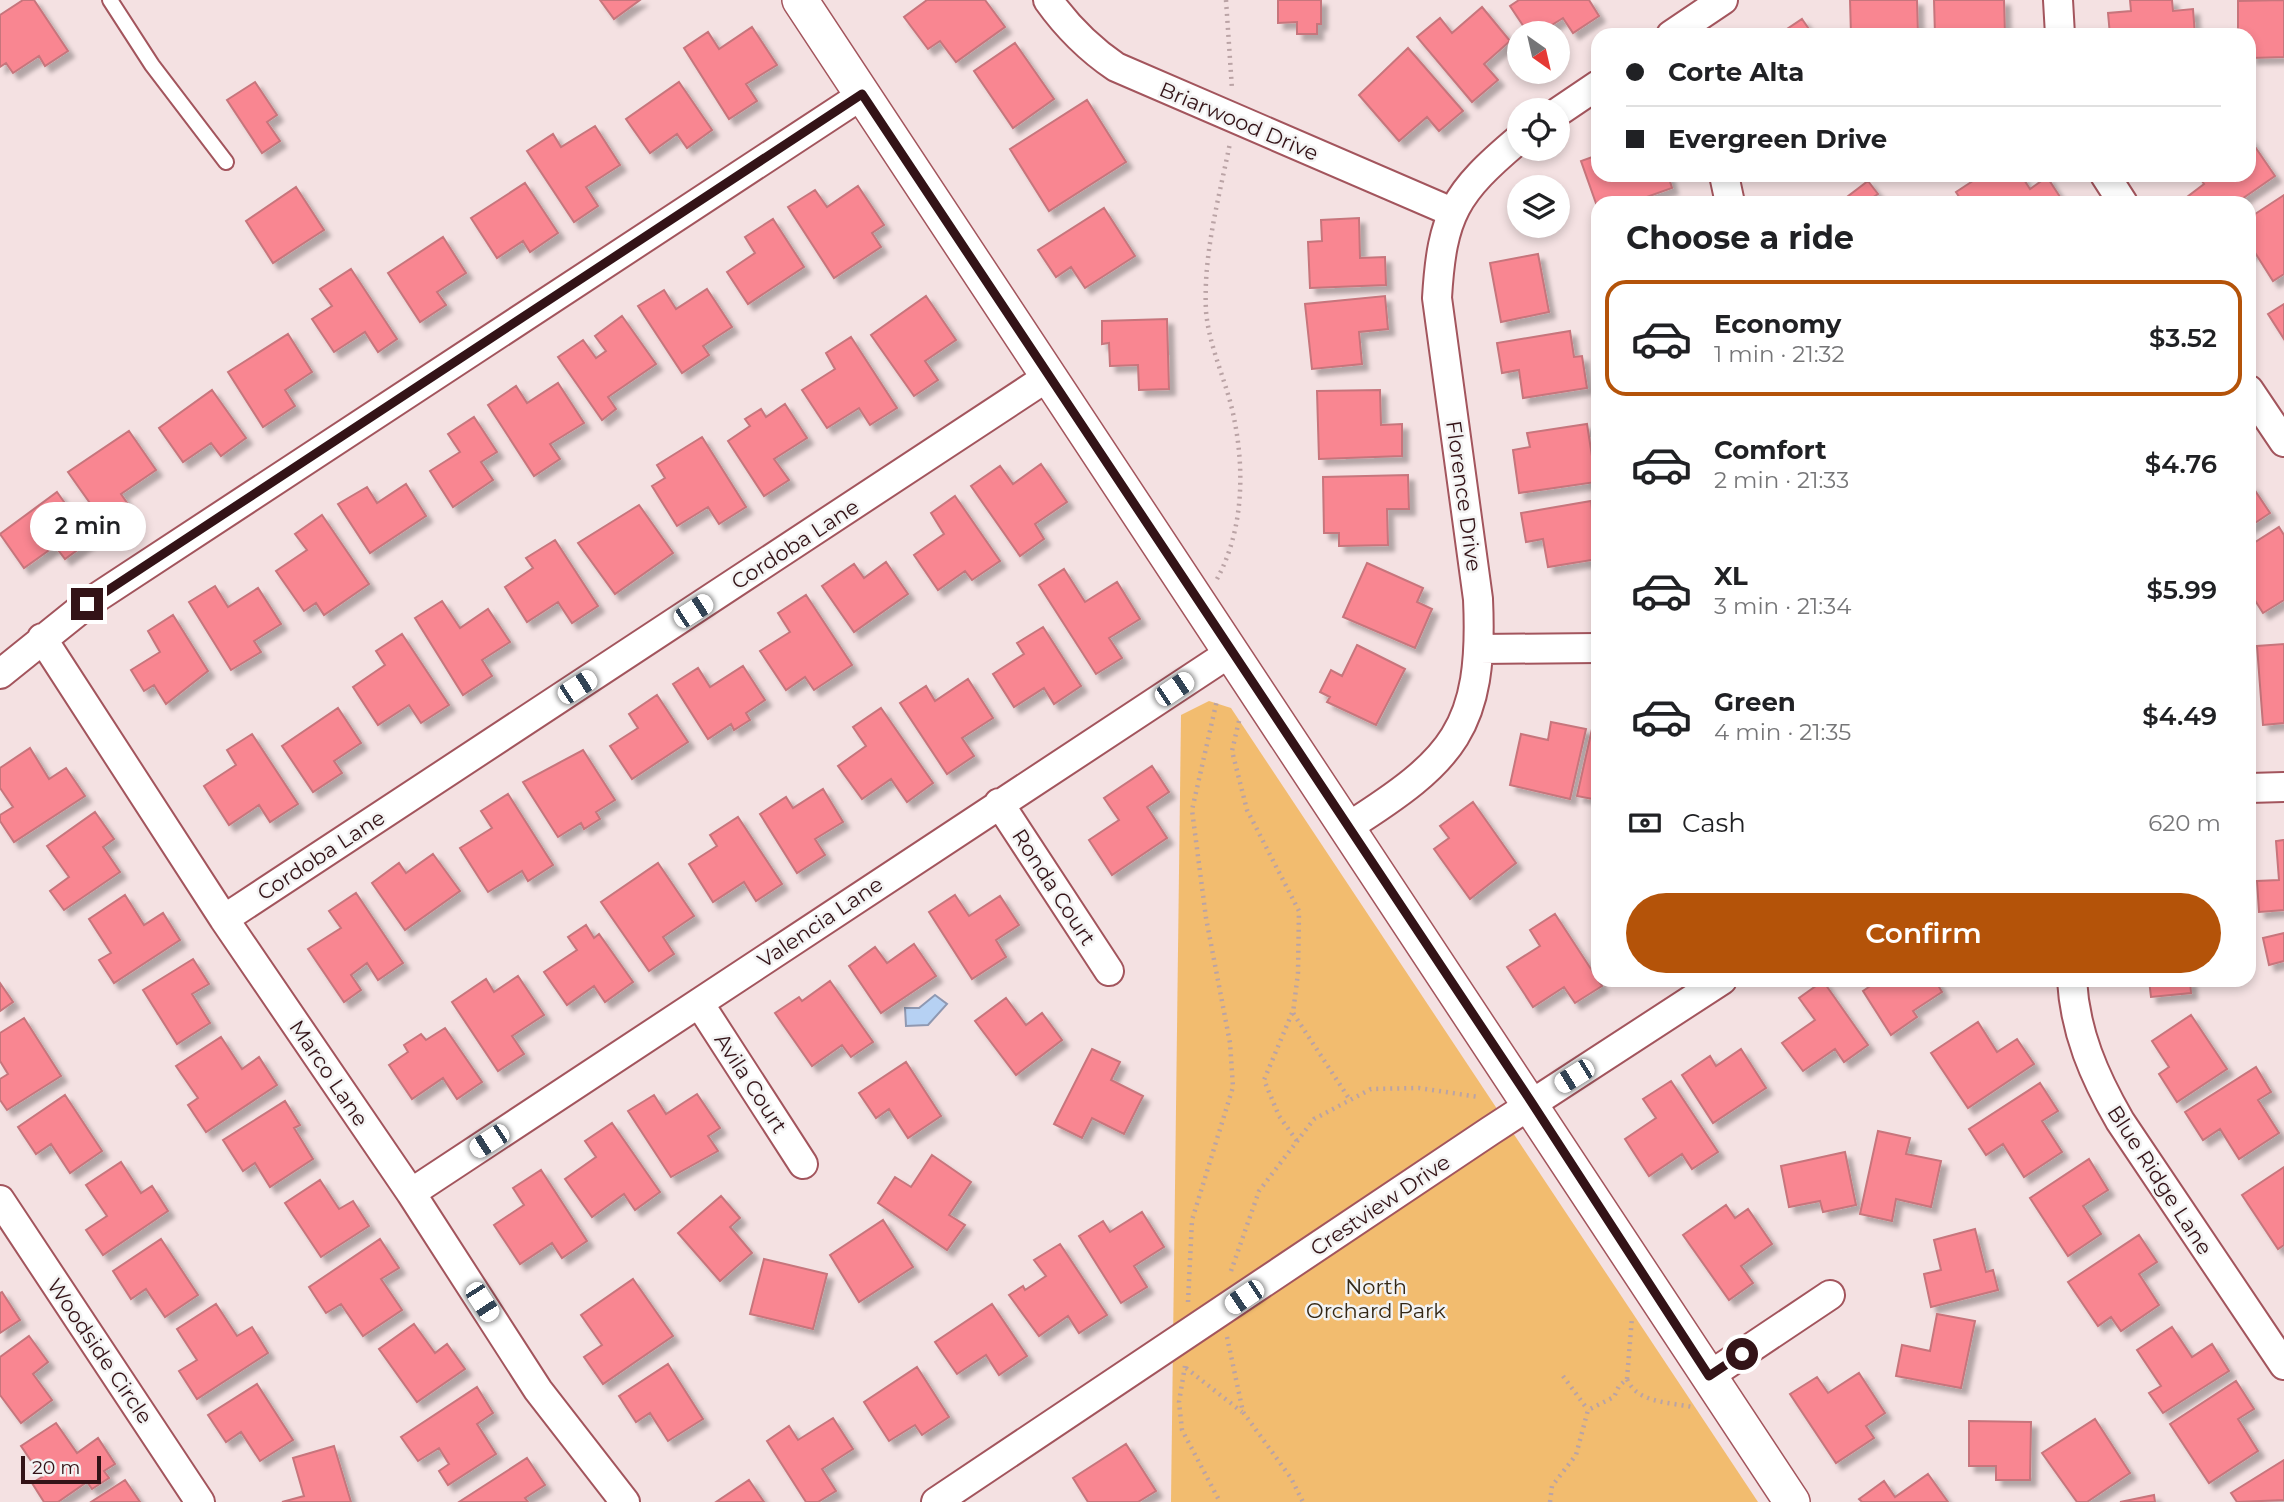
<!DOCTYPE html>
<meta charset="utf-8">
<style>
:root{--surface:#fff;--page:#f6f6f6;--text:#202124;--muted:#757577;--line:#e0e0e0;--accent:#b45309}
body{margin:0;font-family:Montserrat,sans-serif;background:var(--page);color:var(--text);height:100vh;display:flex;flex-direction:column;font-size:26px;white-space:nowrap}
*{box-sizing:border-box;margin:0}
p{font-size:23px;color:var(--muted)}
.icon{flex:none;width:38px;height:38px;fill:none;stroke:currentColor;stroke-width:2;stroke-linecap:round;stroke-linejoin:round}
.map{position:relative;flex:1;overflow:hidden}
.sheet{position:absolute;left:1591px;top:196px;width:665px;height:791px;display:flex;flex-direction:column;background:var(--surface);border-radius:21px;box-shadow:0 4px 10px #0003}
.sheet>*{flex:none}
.banner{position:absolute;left:1591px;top:28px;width:665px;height:154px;border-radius:21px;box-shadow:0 4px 10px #0003;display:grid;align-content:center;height:154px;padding:0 35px;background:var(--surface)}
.needle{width:46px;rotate:146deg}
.fabs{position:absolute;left:1507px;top:21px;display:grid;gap:14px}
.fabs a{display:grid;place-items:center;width:63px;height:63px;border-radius:50%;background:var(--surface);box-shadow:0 4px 10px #0003;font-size:35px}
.scale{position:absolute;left:21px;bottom:18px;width:80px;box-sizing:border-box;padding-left:7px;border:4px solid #331317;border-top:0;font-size:19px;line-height:24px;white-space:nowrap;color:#331317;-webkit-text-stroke:5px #f3f3f3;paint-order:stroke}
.end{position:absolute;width:32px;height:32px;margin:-16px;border:9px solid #331317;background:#fff;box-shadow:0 0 0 4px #fff}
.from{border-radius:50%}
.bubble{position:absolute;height:49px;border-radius:24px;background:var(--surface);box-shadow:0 4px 10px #0003;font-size:23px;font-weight:600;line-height:49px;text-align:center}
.car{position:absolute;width:21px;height:42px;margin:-21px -10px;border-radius:9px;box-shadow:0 0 5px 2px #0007;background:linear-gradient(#fff 24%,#345 0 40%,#fff 0 76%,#345 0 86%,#fff 0)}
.banner b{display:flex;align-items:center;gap:24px;height:66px;font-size:26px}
.banner b+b{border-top:2px solid var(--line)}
.banner i{width:18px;height:18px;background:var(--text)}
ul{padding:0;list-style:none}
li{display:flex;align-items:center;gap:21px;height:116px;margin:0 14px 10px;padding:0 21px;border:4px solid transparent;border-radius:21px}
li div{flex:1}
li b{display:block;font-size:26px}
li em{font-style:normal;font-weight:600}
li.current{border-color:var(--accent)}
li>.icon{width:63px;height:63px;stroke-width:1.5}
h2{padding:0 35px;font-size:32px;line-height:84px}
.pay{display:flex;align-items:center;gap:18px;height:77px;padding:0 35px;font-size:26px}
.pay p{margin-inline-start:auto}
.cta{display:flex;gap:14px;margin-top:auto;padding:14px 35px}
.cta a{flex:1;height:80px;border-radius:42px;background:var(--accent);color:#fff;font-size:28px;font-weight:600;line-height:80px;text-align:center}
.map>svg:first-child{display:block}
</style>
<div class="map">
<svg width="2284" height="1502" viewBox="0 0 2284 1502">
<defs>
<filter id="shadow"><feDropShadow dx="6" dy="6" stdDeviation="2" flood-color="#0004"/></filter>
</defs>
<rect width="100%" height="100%" fill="#f4e1e2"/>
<path fill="#f2bc6f" d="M1209 701 1231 708 1758 1502H1171L1181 715Z"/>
<path fill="#b6d1f3" stroke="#8f98b1" stroke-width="2" d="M935 995 947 1004 928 1025 906 1026 905 1008H919Z"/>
<path fill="#f98691" stroke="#c7757c" stroke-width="2" filter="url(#shadow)" d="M23 0H34L68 51 45 66 39 56 13 73 6 63 0 67V15Z
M600 0H640L614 19Z
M927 0H985L1005 27 956 62 940 41 928 49 904 17Z
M1278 0H1321V24H1317V34H1297V22L1278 23Z
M1519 0H1589L1599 16 1573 33 1563 18 1539 33H1528L1510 6Z
M1850 0H1917L1918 35H1851Z
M1934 0H2004L2005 35H1935Z
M2130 0H2172L2173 11 2193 9 2195 35H2110L2108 13 2131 11Z
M2284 0V57L2251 58 2250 36 2238 35V1Z
M1482 7 1510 41 1484 64 1498 80 1472 102 1417 37 1440 18 1452 33Z
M1802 19 1811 32 1807 35H1778Z
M752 27 777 65 746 84 757 101 729 119 684 48 708 32 719 49Z
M1015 43 1054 99 1013 128 974 71Z
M1408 48 1463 111 1439 131 1427 117 1399 141 1359 95Z
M255 82 277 115 267 122 280 141 262 153 227 100Z
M679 82 712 130 687 148 677 134 650 153 626 119Z
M1087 100 1126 162 1049 211 1010 149Z
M595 126 620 165 586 187 598 206 574 222 527 151 553 134 561 147Z
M2249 138 2275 176 2236 203H2191L2187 197 2204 184 2198 175H2249Z
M1598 155V175H1668L1672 188 1630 203H1598V209L1581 161Z
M1982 175H2021L2030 189 2047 177 2064 203H1963L1956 192Z
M1868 181 1878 194 1872 198 1876 203H1839Z
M525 183 558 233 530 252 523 241 497 258 471 218Z
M858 186 884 225 872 233 881 247 834 278 788 207 815 190 827 207Z
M296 187 324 230 273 263 246 221Z
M2284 195V274L2273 281 2254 251 2249 254V218Z
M1104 208 1135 256 1085 288 1071 267 1056 277 1038 250Z
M1359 218 1360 258 1385 257 1386 285 1310 288 1308 242 1322 241 1321 220Z
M773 219 804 267 748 304 727 272 755 253 745 237Z
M443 237 466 273 437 292 446 305 420 322 388 273Z
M1538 254 1549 312 1501 322 1490 263Z
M351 269 397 339 378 352 365 332 334 352 312 319 332 306 320 289Z
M707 289 732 327 703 346 709 355 682 373 638 306 664 290 676 309Z
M926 296 956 340 925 361 938 380 914 396 871 335Z
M1385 296 1388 329 1359 332 1362 364 1312 369 1305 304Z
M2284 304V339L2268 314Z
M622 316 656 364 608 397 616 409 602 420 558 357 583 340 596 358 606 351 595 336Z
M1167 319 1169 389 1139 390 1138 365 1110 366 1109 343 1102 344V321Z
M1570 331 1574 357 1582 356 1587 388 1523 398 1519 370 1502 373 1497 343Z
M288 334 312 372 285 390 295 406 263 427 228 372Z
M851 337 897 408 870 425 859 408 827 428 802 390 835 369 826 353Z
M558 383 584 423 550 444 560 459 534 476 488 405 516 386 527 403Z
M212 390 246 438 221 456 211 443 183 462 159 428Z
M1380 390 1381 425 1402 424V456L1319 459 1317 391Z
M785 404 807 438 774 459 789 480 764 496 728 441 750 426 745 419 761 409 766 417Z
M474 417 497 452 481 462 493 480 453 507 430 471 460 452 448 434Z
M1587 424 1596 482 1519 493 1513 450 1530 447 1527 433Z
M129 431 156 470 121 494 134 513 109 530 68 472Z
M702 437 746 507 719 524 708 507 677 526 652 486 665 478 657 465Z
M1041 464 1067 502 1035 524 1044 539 1020 556 971 486 1000 466 1013 484Z
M1408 475 1409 509H1387L1388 545 1339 546V533H1324L1323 477Z
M406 484 426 516 370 553 338 504 367 487 377 503Z
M2252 486 2270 513 2249 527V488Z
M57 492 91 540 65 559 55 546 24 568 0 534Z
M955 496 1000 561 972 580 965 571 938 590 914 555 944 534 931 513Z
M1591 501 1598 559 1548 567 1543 539 1526 542 1521 513Z
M639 505 673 553 615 594 578 543Z
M322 515 369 584 324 615 316 603 304 611 276 571 307 550 295 534Z
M2279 527 2284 535V600L2263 613 2249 591V546Z
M555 540 598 606 572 623 558 602 527 622 505 587 533 568 526 558Z
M886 562 908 594 854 632 822 586 854 564 864 578Z
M1367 563 1423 588 1417 602 1432 609 1415 648 1343 617Z
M1064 569 1085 602 1117 582 1140 619 1109 638 1122 658 1096 674 1039 585Z
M215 586 228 607 258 588 281 624 254 641 261 652 231 670 189 602Z
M806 595 852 665 814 690 805 677 786 690 760 651 790 632 778 613Z
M442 601 460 628 488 609 510 642 482 660 492 676 463 695 415 618Z
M173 615 208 671 166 704 154 685 144 691 131 670 160 652 148 631Z
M1043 627 1081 686 1054 704 1044 688 1014 707 993 674 1024 654 1017 643Z
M402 634 449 705 421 723 409 705 378 725 353 687 385 665 376 651Z
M2284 644V723L2263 725 2257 646Z
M1357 645 1405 669 1376 725 1327 702 1330 697 1320 692 1331 670 1342 676Z
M743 666 765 700 746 713 750 720 734 730 731 724 708 739 673 684 698 668 710 687Z
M968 679 993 718 962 738 974 756 947 774 900 703 926 686 935 701Z
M657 695 688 742 632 779 610 746 638 728 629 714Z
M338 708 361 743 334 761 342 773 313 792 282 746Z
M881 708 933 783 907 802 891 779 862 799 838 766 866 746 853 727Z
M1551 722 1586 729 1570 799 1510 785 1521 734 1548 740Z
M1592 729 1598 731V800L1577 796Z
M252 734 298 804 270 822 259 805 229 825 204 786 236 765 227 750Z
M30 748 49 779 66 768 85 796 14 842 0 821V815L13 807 0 788V768Z
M583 750 615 800 596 812 600 819 584 829 581 823 558 837 523 782Z
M1152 766 1169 792 1147 807 1167 838 1112 875 1089 840 1119 820 1104 798Z
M823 789 843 822 815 839 825 855 797 873 760 814 786 797 793 808Z
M508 794 553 865 528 881 522 871 488 892 460 848 492 828 481 811Z
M1473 802 1516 863 1470 899 1434 849 1449 838 1440 826Z
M95 812 114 839 103 847 120 872 64 910 50 891 69 877 47 846Z
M738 817 782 884 756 901 744 882 713 902 689 864 717 846 710 835Z
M2284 840V910L2259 912 2257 881 2279 880 2276 841Z
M433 854 460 891 405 930 372 883 399 863 406 873Z
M658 863 694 916 663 937 674 954 649 971 601 902Z
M356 893 403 963 378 980 367 963 351 975 361 990 344 1002 308 949 341 928 329 911Z
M125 895 144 925 163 913 180 940 114 983 99 960 111 953 89 919Z
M955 895 969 916 1000 896 1019 925 996 940 1006 957 972 979 929 912Z
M1555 914 1602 986 1575 1003 1564 987 1533 1007 1507 967 1540 946 1530 930Z
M586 925 594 938 599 934 633 982 605 1002 594 986 567 1005 544 972 577 950 568 937Z
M2284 933V961L2269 965 2263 938Z
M914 944 936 976 881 1013 849 966 875 947 887 963Z
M193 959 209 984 192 994 210 1023 177 1044 143 990Z
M518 976 544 1015 512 1036 524 1054 498 1071 452 1002 486 979 494 992Z
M1879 980H1935L1942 992 1913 1011 1917 1017 1891 1035 1863 991Z
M2149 980H2190L2191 993 2151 997Z
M830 981 873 1042 851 1057 842 1045 812 1066 775 1013 799 997 802 1001Z
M1823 981 1868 1045 1844 1062 1835 1049 1803 1071 1782 1043 1815 1020 1799 998Z
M0 983 13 1002 0 1011Z
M1006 998 1026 1025 1042 1013 1062 1040 1016 1075 975 1021Z
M2191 1015 2227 1069 2177 1102 2159 1074 2169 1067 2152 1041Z
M24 1018 61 1076 7 1110 0 1100V1079L8 1074 0 1061V1033Z
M1978 1022 1997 1052 2017 1039 2034 1064 1968 1108 1931 1053Z
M445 1028 482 1082 457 1099 443 1078 412 1099 389 1065 408 1052 404 1045 421 1034 426 1040Z
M221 1037 242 1069 259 1057 277 1085 206 1132 188 1105 198 1098 176 1066Z
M1092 1049 1120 1062 1111 1080 1143 1096 1124 1134 1092 1118 1082 1138 1054 1124Z
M1741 1049 1766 1088 1713 1123 1682 1075 1710 1056 1716 1066Z
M906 1062 941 1116 908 1138 889 1109 876 1118 859 1093Z
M2256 1067 2271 1092 2258 1100 2279 1133 2239 1159 2220 1129 2203 1140 2185 1112Z
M1671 1081 1718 1152 1692 1169 1682 1154 1649 1176 1625 1139 1656 1118 1643 1099Z
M2040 1083 2058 1111 2042 1121 2062 1152 2024 1177 2003 1144 1986 1155 1969 1129Z
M697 1094 720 1128 708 1136 718 1151 671 1177 628 1111 654 1095 666 1114Z
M65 1095 102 1151 70 1173 51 1144 36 1154 18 1127Z
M285 1101 300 1125 294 1128 313 1159 270 1187 255 1163 243 1171 223 1140Z
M612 1123 660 1192 635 1210 624 1194 592 1217 565 1179 596 1157 585 1141Z
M1878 1131 1910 1138 1906 1154 1941 1161 1931 1207 1896 1199 1892 1221 1860 1214Z
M1845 1152 1856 1205 1823 1212 1820 1201 1789 1207 1781 1166Z
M932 1155 971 1182 949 1215 965 1225 947 1250 878 1203 895 1177 911 1187Z
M2089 1159 2108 1190 2083 1206 2101 1234 2068 1256 2030 1198Z
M121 1162 141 1193 152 1186 168 1211 103 1255 86 1230 107 1216 86 1185Z
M2284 1167V1245L2278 1249 2242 1195Z
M541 1170 587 1241 562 1258 552 1243 520 1264 494 1225 524 1205 513 1188Z
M320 1180 339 1209 353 1201 369 1226 321 1257 285 1203Z
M721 1196 740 1218 730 1227 752 1253 720 1281 678 1233Z
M1726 1205 1735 1218 1748 1209 1772 1244 1741 1266 1753 1283 1729 1300 1683 1235Z
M1142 1212 1164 1247 1134 1266 1147 1287 1121 1303 1079 1236 1103 1221 1110 1232Z
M883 1220 913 1267 859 1302 830 1255Z
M1975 1229 1986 1272 1993 1270 1998 1290 1931 1307 1924 1274 1941 1270 1934 1240Z
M2139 1235 2157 1262 2139 1274 2159 1305 2121 1331 2111 1317 2098 1326 2068 1282Z
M161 1239 198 1295 165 1317 146 1289 131 1299 113 1271Z
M380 1239 399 1268 381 1279 402 1310 363 1336 341 1304 326 1313 309 1287Z
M1060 1244 1107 1315 1079 1333 1068 1316 1039 1336 1009 1295 1023 1286 1025 1290 1046 1276 1034 1260Z
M764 1259 827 1274 813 1329 750 1314Z
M633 1279 673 1336 603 1384 584 1357 602 1345 581 1315Z
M2 1292 20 1320 0 1333V1293Z
M216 1304 237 1336 252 1327 268 1353 197 1399 179 1371 197 1360 177 1329Z
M992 1304 1027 1356 999 1375 986 1355 957 1374 935 1342Z
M1937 1314 1975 1321 1961 1388 1896 1376 1902 1345 1930 1351Z
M414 1324 435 1353 447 1344 465 1369 417 1402 379 1349Z
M2172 1327 2192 1357 2212 1344 2229 1371 2163 1413 2149 1393 2161 1386 2137 1350Z
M29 1336 48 1362 33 1374 52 1400 21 1423 0 1395V1357Z
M668 1364 703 1419 668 1441 650 1413 636 1422 619 1396Z
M917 1367 949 1417 922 1435 915 1425 889 1441 864 1402Z
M1859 1373 1885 1413 1866 1426 1874 1438 1836 1463 1790 1394 1817 1377 1828 1393Z
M2236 1381 2254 1409 2238 1419 2258 1451 2209 1483 2170 1424Z
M257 1384 293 1440 260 1461 241 1432 226 1442 208 1415Z
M477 1387 493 1413 477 1424 496 1454 448 1485 439 1471 449 1464 439 1448 418 1461 401 1437Z
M833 1418 853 1449 822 1469 836 1491 818 1502H806L767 1441 789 1426 798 1440Z
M2095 1419 2130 1473 2087 1502H2077L2042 1453Z
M1969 1421 2031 1422 2030 1480H1996V1466H1969Z
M56 1423 77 1453 98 1438 115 1464 104 1471 109 1478 92 1489 87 1482 58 1502H44L32 1483 42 1477 21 1446Z
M1126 1444 1156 1491 1138 1502H1088L1073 1478Z
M334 1446 351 1502H282L304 1496 293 1458Z
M527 1458 545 1485 525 1498 528 1502H459Z
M2284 1460V1500L2237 1502 2231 1493Z
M1928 1474 1948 1502H1862L1859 1499 1884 1481 1895 1497Z
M125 1480 140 1502H91Z
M749 1480 764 1502H716Z
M2154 1495 2155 1502H2120Z"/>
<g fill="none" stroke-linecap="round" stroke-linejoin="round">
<g stroke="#a3555d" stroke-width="18">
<path id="service" d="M110 0 152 65 226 162"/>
</g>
<g stroke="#a3555d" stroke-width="32">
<path id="minor" d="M1048 0C1068 28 1088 48 1116 67L1452 212
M2058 0 2060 35
M1671 35 1723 0
M1558 112 1598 85
M1724 175 1730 203
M2105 175 2123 203
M2249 390 2284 442
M42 638 224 919 411 1193 538 1390 625 1502
M1480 649 1598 648
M0 674 87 604 862 95
M2249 788 2284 787
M999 803 1109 971
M1348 827C1453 760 1484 729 1478 599L1437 298C1442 214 1455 193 1519 139
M224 919 1049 376
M2072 980C2075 1032 2094 1076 2120 1121L2284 1365
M699 1003 803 1164
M411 1193 1231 652
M0 1200 200 1502
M1709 1376 1830 1295
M936 1502 1490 1131 1722 980"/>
</g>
<g stroke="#a3555d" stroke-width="38">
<path id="tertiary" d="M800 0 1792 1502"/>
</g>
<path stroke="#baa3a5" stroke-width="4.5" stroke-dasharray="2 5" stroke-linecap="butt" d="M1226 0 1232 89
M1217 579C1243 531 1245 472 1234 418 1227 382 1209 348 1206 311 1203 254 1219 198 1230 143
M1239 721 1232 751 1247 810 1299 911 1298 973 1293 1013 1350 1100
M1292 1013 1264 1080 1279 1116 1297 1141
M1231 1271 1259 1191 1314 1119 1371 1089 1419 1088 1479 1097
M1188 1302 1192 1220 1233 1087 1230 1043 1206 918 1192 810 1217 700
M1227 1337 1243 1412 1291 1478 1303 1502
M1185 1366 1179 1402 1182 1430 1220 1502
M1186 1368 1242 1412
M1563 1376 1588 1410
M1627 1379 1632 1317
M1550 1502 1552 1486 1576 1455 1588 1410 1614 1397 1619 1386 1627 1379C1637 1403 1668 1402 1692 1407"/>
<use href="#service" stroke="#fff" stroke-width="14"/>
<use href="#minor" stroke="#fff" stroke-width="28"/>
<use href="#tertiary" stroke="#fff" stroke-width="35"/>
</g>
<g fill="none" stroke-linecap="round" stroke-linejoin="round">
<path stroke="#331317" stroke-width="9" d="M87 604 862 94 1532 1103 1709 1376 1742 1354"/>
</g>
<g text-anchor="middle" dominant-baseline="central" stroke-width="5" stroke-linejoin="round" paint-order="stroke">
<g font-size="21" fill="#331317" stroke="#f3f3f3">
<text transform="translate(1239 121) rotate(23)">Briarwood Drive</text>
<text transform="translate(1464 496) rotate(82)">Florence Drive</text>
<text transform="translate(795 544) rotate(-33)">Cordoba Lane</text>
<text transform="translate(321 855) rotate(-33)">Cordoba Lane</text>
<text transform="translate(1054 887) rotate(57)">Ronda Court</text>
<text transform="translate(820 922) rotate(-34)">Valencia Lane</text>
<text transform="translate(329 1073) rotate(56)">Marco Lane</text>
<text transform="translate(751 1083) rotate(57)">Avila Court</text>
<text transform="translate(2160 1180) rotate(57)">Blue Ridge Lane</text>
<text transform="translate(1380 1205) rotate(-34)">Crestview Drive</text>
<text transform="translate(100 1351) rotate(56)">Woodside Circle</text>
</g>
<g font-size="21" fill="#342816" stroke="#f3f3f3">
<text x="1376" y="1286">North<tspan x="1376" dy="24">Orchard Park</tspan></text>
</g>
</g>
</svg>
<div class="fabs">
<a><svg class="needle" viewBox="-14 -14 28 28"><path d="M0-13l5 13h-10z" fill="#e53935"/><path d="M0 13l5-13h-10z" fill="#757577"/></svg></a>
<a><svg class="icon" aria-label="locate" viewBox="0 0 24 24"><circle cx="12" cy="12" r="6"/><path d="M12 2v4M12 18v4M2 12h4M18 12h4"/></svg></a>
<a><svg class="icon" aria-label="layers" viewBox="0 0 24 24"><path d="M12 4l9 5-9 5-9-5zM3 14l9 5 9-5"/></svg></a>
</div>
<div class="scale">20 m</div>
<i class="end from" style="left:1742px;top:1354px"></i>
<i class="end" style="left:87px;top:604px"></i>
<div class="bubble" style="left:30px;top:502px;width:116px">2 min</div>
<i class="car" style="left:693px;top:611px;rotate:57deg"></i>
<i class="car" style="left:577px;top:687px;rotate:57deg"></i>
<i class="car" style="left:1174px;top:689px;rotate:56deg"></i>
<i class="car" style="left:1574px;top:1076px;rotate:238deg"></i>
<i class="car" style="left:489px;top:1141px;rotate:237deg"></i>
<i class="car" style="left:1244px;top:1297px;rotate:236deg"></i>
<i class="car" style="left:482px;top:1302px;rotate:147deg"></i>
<div class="banner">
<b><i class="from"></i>Corte Alta</b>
<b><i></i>Evergreen Drive</b>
</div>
<section class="sheet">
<h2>Choose a ride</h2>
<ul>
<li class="current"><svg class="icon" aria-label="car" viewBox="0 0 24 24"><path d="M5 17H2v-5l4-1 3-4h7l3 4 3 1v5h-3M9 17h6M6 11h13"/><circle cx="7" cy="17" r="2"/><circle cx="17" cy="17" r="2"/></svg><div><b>Economy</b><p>1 min · 21:32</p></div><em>$3.52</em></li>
<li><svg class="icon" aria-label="car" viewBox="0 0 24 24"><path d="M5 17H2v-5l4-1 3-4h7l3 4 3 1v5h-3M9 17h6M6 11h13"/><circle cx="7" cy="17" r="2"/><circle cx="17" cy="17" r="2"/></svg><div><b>Comfort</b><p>2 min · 21:33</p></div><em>$4.76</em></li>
<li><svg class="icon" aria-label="car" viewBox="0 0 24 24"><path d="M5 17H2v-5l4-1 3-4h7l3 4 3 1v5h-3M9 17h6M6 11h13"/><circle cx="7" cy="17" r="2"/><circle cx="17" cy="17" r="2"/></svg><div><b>XL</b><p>3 min · 21:34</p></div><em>$5.99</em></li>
<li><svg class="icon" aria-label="car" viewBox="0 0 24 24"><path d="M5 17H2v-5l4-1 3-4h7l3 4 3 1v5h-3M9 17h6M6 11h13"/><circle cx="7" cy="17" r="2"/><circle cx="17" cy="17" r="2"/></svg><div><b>Green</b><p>4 min · 21:35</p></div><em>$4.49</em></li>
</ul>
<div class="pay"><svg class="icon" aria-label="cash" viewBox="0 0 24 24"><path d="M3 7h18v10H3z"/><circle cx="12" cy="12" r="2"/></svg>Cash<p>620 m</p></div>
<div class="cta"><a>Confirm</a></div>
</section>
</div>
